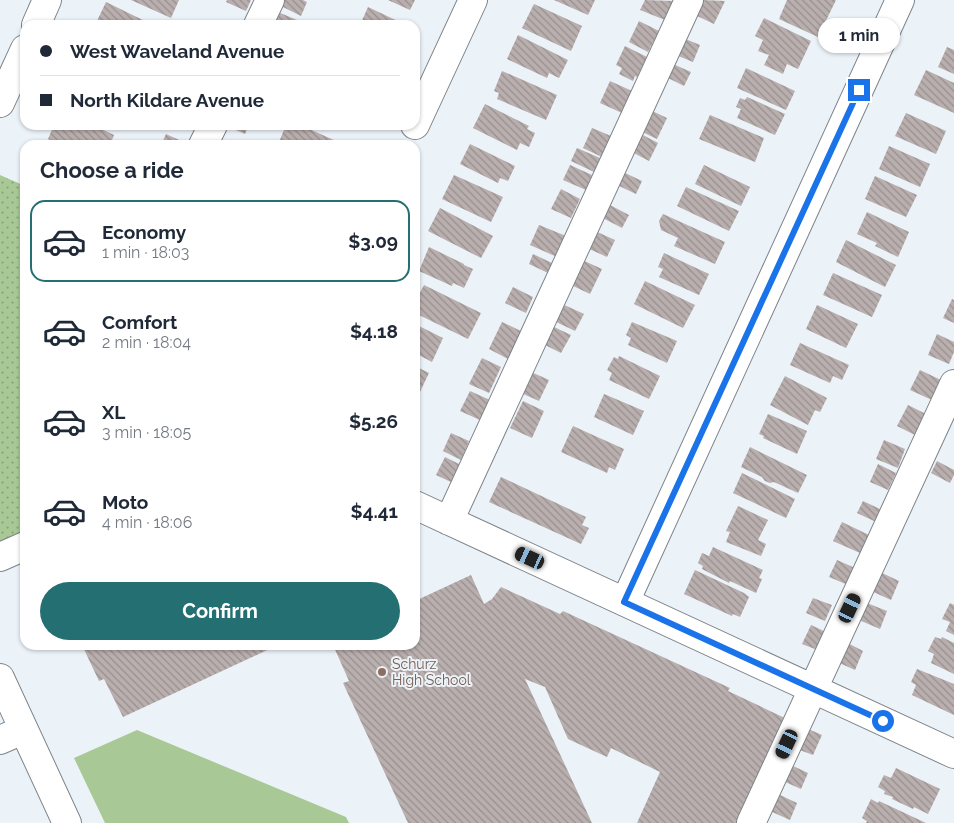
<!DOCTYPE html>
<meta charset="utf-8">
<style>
:root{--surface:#fff;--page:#f2f2f3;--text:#1f2937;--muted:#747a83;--line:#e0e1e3;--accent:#246f72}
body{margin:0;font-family:Raleway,sans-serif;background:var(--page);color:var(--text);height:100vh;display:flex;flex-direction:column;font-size:19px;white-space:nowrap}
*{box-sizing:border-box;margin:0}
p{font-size:16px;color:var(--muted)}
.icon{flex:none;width:28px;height:28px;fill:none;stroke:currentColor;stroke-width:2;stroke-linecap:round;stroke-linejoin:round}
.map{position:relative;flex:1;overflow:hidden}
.side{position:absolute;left:20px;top:140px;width:400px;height:510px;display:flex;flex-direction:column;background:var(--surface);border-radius:15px;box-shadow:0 1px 4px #0004}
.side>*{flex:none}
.banner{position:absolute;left:20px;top:20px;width:400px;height:110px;border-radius:15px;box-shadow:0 1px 4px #0004;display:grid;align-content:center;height:110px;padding:0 20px;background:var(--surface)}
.end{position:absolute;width:22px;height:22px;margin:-11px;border:6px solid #1a73e8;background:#fff;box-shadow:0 0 0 2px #fff}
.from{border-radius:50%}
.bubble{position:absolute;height:35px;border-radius:18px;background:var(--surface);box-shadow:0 1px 4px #0004;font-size:16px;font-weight:700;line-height:35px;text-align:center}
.car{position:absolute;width:15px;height:30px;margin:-15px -8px;border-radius:6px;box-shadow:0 0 4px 1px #0007;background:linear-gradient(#222 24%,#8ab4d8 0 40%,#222 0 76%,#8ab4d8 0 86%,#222 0)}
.banner b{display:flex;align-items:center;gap:18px;height:48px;font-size:19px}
.banner b+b{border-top:1px solid var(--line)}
.banner i{width:12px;height:12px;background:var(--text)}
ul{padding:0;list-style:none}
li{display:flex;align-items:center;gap:15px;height:82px;margin:0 10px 8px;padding:0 10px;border:2px solid transparent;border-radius:15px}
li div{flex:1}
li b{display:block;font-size:19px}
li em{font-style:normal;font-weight:700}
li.on{border-color:var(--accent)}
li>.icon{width:45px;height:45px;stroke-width:1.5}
h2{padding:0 20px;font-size:22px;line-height:60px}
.button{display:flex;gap:10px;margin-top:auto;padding:10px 20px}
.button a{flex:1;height:58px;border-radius:30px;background:var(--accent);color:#fff;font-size:20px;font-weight:700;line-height:58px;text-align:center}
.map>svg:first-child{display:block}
</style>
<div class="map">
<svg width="954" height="823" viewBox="0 0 954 823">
<defs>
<pattern id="park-dots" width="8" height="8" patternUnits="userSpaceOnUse" patternTransform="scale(1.25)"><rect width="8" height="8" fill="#a8c996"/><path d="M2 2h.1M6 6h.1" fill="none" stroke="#89a47b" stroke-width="1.8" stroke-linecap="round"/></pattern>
<pattern id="building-back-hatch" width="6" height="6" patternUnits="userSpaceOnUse" patternTransform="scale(1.25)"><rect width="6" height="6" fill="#b9afae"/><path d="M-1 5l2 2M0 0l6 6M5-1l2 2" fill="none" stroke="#978f8e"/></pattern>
</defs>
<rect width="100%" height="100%" fill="#ebf2f8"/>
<path fill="#a8c996" d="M137 730 346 817 349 823H105L74 758Z"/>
<path fill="url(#park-dots)" d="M0 175 25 186V531L0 543Z"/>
<path fill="url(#building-back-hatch)" d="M131 0H179L171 18Z
M227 0H251L246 11 226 2Z
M281 0H303L307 2 301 16 279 5Z
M388 0H415L410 10Z
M554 0H595L588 15Z
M645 0 673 1 665 20 640 10Z
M702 0 725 1 714 24 695 15Z
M787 0H836L818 37 779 19Z
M106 2 153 25H95Z
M534 4 582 26 571 51 522 28Z
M368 7 406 25H360Z
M278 12 297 20 295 25H272Z
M764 18 811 41 798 69 787 64 783 74 764 65 769 55 758 51 763 40 755 36Z
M639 21 659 31 648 52 629 42Z
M518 35 568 60 559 78 549 73 547 78 507 59Z
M683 38 700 45 693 62 676 55Z
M625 46 647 57 637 77 635 76 633 81 619 74 622 68 616 65Z
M947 47 954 50V74L938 67Z
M673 64 691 72 684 86 666 77Z
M746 68 795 91 786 110 737 88Z
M926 70 954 83V113L914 95Z
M502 71 557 95 546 120 497 99 499 93 494 91Z
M610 81 632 91 622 113 600 103Z
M747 97 785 114 775 135 737 118 741 109 736 107 740 98 745 100Z
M485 104 529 126 527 129 535 133 529 147 520 143 517 150 473 128Z
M646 108 667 118 657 139 636 129Z
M906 113 946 131 936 154 895 136Z
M710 115 764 138 755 162 699 139Z
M54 125H93L114 135 110 145H61L48 139Z
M224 125H249L245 134Z
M286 125H300L345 145H285L279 142Z
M345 125H360L357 130Z
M592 128 611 136 602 157 583 148Z
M639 133 658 143 649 161 630 151Z
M166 134 190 145H161Z
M218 139 230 145H215Z
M470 144 515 166 508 181 500 178 498 183 460 164Z
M889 146 930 164 920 187 879 169Z
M577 148 600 158 594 172 571 161Z
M570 165 592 175 586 190 563 180Z
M704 165 750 187 741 206 695 184Z
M621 171 642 181 636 194 615 184Z
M454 175 503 197 491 222 442 199Z
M875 176 917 195 906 217 865 199Z
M686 187 739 211 729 231 677 206Z
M561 189 580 199 571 218 551 209Z
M608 204 629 215 622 228 601 217Z
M440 208 493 236 481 258 428 231Z
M867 212 909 232 898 257 875 246 877 243 857 234Z
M663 214 725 242 715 264 674 246 678 238 661 230 659 221Z
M539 225 566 236 557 257 530 245Z
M595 231 615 240 607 257 587 248Z
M846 240 896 265 885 287 836 262Z
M429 247 464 264V265L473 269 464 288 453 283 452 286 419 271Z
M664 253 709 274 699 295 659 277 663 269 658 267Z
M533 254 552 263 548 273 529 264Z
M580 259 602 269 590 294 569 284Z
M833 273 882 295 872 317 823 295Z
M645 281 695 305 683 328 634 304Z
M424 285 481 313 468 339 415 313V302Z
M513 287 533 297 526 313 505 303Z
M952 299 954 300V323L943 318Z
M560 303 584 314 575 331 552 320Z
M817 305 858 324 846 348 806 329Z
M502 322 525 333 512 361 489 349Z
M632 322 677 341 667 363 628 345 631 338 626 335Z
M415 324 443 338 432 362 415 353Z
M552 326 571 335 561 353 543 344Z
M937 334 954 342V352L949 364 928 355Z
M800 343 849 365 842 380 833 376 830 383 790 365Z
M619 356 660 376 649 399 609 380 612 373 607 370 614 357 618 359Z
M482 358 501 367 489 393 469 384Z
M415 366 429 373 418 396 415 394Z
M920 370 941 380 932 400 910 390Z
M529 371 549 380 539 401 519 392Z
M785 376 827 398 820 412 815 410 808 425 770 405Z
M470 391 490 400 480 420 460 411Z
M604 394 644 411 633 435 594 417Z
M523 401 544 411 532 438 510 428Z
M908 405 926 414 915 435 897 426Z
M768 414 807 431 797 454 763 438 764 436 759 434Z
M573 426 624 449 615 470 609 467 607 473 561 452Z
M451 433 469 441 461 460 443 451Z
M884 440 905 449 898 468 876 459Z
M750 447 807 475 798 493 774 482 770 483 765 481 762 477 741 467Z
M445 457 461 465 453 483 436 475Z
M937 461 954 470V475L950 483 931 473Z
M878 464 896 473 888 490 870 482Z
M742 473 795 499 786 518 733 493Z
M501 477 586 517 582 525 589 528 581 544 489 502Z
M863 501 882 510 876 522 857 513Z
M738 506 768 520 758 540 766 544 761 556 726 542 730 532 726 531Z
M842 522 869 535 860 553 833 541Z
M713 547 763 570 759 578 762 579 756 593 730 581 729 583 702 569 703 566 698 563 702 553 709 556Z
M837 560 855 568 848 585 829 577Z
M695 570 744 593 749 597 740 617 733 614 732 616 684 594Z
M878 571 899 581 891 600 869 590Z
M471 575 484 604 492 599 501 587 560 614 563 611 730 688 728 691 789 720 741 823H637L660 772 611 748 607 757 568 739 545 687 525 679 592 823H408L343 683 349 681 333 645H415V601Z
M813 598 832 605 825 621 806 613Z
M867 603 887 611 880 629 859 620Z
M950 603 954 605V635L946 631 950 622 942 619Z
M811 625 828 633 820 651 802 644Z
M935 637 941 639 942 637 954 643V674L931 663 934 654 928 651Z
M844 641 863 651 855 670 835 661Z
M82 645H278L123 717 104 679 99 681Z
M917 669 954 684V715L912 695 916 685 911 682Z
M806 728 822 735 813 755 797 749Z
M791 765 808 773 801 789 783 781Z
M896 768 940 789 928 814 914 807 913 809 892 799 893 797 884 794 885 791 878 787 884 775 891 778Z
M778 794 797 803 790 820 770 811Z
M871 799 878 803 879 801 926 823H866L867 821 862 818Z"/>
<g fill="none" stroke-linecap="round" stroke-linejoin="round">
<g stroke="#7e848a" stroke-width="30">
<path id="minor" d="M36 25 47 0
M258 25 270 0
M0 103 25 49
M415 125 473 0
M203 145 213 125
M415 505 954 754
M449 521 689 0
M0 557 25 546
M625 602 900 0
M0 740 23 730
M751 823 954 384"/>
</g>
<g stroke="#7e848a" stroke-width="30">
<path id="major" d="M0 678 67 823"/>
</g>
<use href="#minor" stroke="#fff" stroke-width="28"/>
<use href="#major" stroke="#fff" stroke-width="28"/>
</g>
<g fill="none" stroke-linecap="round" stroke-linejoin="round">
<path stroke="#1a73e8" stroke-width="6" d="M859 90 624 602 883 721"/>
</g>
<circle fill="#8d6e63" stroke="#ebf2f8" stroke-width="2" cx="382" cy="672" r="5"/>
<g text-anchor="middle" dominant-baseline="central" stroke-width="4" stroke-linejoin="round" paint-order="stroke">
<g font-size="14" fill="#785e54" stroke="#ebf2f8" text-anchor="start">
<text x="392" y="664">Schurz<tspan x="392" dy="16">High School</tspan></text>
</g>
</g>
</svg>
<i class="end from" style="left:883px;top:721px"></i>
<i class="end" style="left:859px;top:90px"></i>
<div class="bubble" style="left:818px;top:18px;width:82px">1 min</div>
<i class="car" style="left:530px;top:558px;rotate:295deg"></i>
<i class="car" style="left:850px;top:608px;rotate:25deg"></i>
<i class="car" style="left:787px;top:744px;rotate:205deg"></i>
<div class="banner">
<b><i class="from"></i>West Waveland Avenue</b>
<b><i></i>North Kildare Avenue</b>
</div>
<section class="side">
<h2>Choose a ride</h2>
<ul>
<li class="on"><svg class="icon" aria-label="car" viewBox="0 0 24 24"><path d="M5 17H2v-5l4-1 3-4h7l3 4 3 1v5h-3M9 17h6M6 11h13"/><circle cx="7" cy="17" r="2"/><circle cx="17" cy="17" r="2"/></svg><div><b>Economy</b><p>1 min · 18:03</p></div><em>$3.09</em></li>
<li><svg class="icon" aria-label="car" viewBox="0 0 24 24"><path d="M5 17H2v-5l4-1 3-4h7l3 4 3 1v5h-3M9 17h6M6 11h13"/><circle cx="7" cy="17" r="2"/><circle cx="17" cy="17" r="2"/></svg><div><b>Comfort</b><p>2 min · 18:04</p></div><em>$4.18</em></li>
<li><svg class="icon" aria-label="car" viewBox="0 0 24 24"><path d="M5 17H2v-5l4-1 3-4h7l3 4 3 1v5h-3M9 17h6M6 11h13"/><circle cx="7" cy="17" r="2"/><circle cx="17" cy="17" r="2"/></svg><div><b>XL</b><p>3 min · 18:05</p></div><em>$5.26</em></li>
<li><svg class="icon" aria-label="car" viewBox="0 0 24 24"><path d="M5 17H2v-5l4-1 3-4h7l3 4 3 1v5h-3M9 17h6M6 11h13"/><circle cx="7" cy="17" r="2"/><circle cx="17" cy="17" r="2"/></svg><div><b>Moto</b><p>4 min · 18:06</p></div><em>$4.41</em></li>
</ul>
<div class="button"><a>Confirm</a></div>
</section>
</div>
